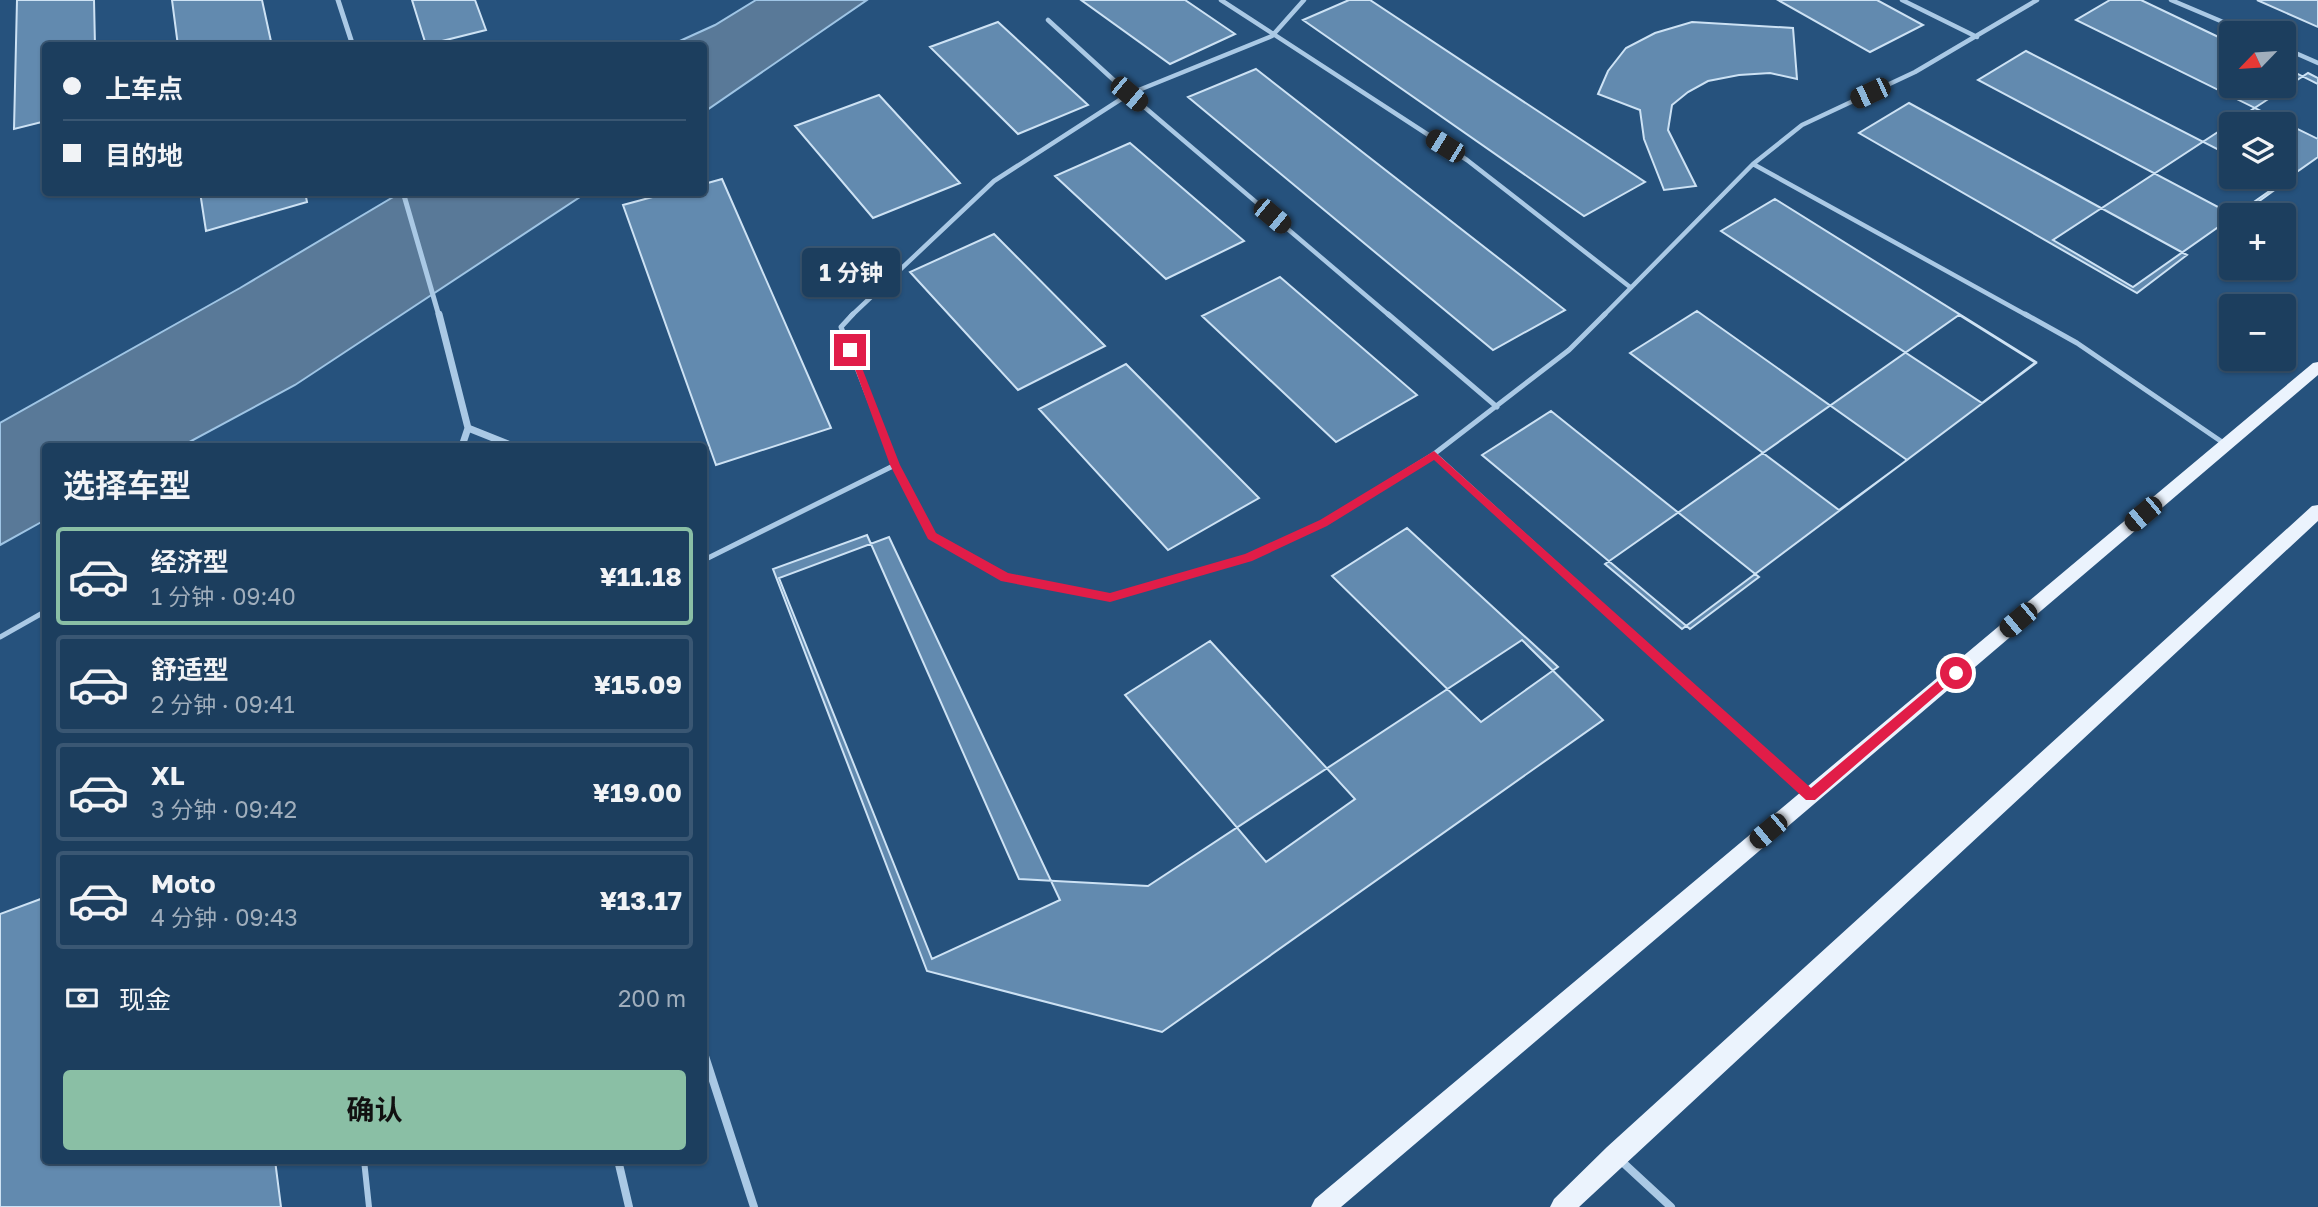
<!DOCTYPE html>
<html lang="zh">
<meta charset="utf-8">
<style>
:root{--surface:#1c3e5e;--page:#254564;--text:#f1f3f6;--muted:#a0aebc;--line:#3a5773;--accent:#8abfa5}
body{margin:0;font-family:"Golos Text","Noto Sans SC",sans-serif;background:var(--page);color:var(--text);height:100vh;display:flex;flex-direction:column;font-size:26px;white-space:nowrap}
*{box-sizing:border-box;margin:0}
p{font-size:23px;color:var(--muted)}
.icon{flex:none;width:38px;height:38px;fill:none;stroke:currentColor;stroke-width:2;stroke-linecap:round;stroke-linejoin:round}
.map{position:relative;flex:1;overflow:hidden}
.details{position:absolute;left:42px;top:443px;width:665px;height:721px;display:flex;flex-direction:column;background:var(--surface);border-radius:7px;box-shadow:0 2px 5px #0004,0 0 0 2px var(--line)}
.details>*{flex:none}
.hud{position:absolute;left:42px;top:42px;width:665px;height:154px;border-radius:7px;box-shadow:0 2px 5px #0004,0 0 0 2px var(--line);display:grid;align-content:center;height:154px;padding:0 21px;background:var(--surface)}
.needle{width:46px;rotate:245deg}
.fabs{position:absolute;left:2219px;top:21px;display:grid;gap:14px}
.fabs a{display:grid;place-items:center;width:77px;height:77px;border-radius:7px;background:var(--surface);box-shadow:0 2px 5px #0004,0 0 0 2px var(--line);font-size:35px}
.end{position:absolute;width:32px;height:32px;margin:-16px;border:9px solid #e11d48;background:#fff;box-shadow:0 0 0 4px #fff}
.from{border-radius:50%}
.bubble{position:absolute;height:49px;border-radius:7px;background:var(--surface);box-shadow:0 2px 5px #0004,0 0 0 2px var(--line);font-size:23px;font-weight:700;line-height:49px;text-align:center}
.car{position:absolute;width:21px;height:42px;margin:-21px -10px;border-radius:9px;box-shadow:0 0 5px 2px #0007;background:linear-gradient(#222 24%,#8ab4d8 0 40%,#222 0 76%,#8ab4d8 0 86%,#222 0)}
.hud b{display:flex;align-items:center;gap:24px;height:66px;font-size:26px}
.hud b+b{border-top:2px solid var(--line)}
.hud i{width:18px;height:18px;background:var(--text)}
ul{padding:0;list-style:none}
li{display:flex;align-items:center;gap:21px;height:98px;margin:0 14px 10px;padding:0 7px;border:4px solid var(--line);border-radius:7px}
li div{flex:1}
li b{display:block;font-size:26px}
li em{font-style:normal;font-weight:700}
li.active{border-color:var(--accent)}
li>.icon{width:63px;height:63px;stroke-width:1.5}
h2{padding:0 21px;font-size:32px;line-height:84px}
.pay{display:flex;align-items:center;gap:18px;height:77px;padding:0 21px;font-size:26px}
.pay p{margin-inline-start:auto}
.primary-button{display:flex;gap:14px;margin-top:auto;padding:14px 21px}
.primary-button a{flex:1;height:80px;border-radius:7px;background:var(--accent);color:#111;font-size:28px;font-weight:700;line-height:80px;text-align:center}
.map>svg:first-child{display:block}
</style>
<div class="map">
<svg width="2318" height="1207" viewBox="0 0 2318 1207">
<rect width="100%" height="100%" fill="#26527d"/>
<path fill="#597998" stroke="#9fc5e5" stroke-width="2" d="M756 0H867L704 112V46L671 45 715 25Z
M400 193H586L295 385 182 446H46L45 520 0 545V423L240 288Z"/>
<path fill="#628aaf" stroke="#cde2f4" stroke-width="2" fill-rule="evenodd" d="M17 0H94L95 46H46V121L14 129Z
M172 0H262L272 46H178Z
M412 0H475L486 30 426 45Z
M1081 0H1185L1235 34 1170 64Z
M1349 0H1370L1645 182 1584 216 1303 20Z
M1778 0H1877L1923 25 1870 52Z
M2110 0H2141L2231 43V86H2284V67L2318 84V139L2076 20Z
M2257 0H2318V27Z
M998 22 1088 105 1018 134 930 47Z
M1692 22 1793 28 1797 79 1770 73 1739 75 1708 81 1688 92 1672 105 1668 130 1696 186 1664 190 1644 139 1640 110 1598 94 1608 71 1626 48 1655 33Z
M2026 51 2231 156V177H2273L2284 183 2240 215H2233L1978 80Z
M1256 69 1565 310 1493 350 1188 97Z
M2308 73 2318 78V157L2133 287 2053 240ZM2231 124H2284V177H2231Z
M879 95 960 183 873 218 795 126Z
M1909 103 2187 255 2137 293 1859 133Z
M1130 143 1244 241 1166 279 1055 176Z
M722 179 831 428 716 465 623 205 671 192H704V184Z
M200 192H305L307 202 206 231Z
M1775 199 2036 362 1982 403 1721 231Z
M994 234 1105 346 1018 390 910 272Z
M1280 277 1417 395 1336 442 1202 316Z
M1697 311 1907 460 1839 510 1630 353Z
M1959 315 2036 363 1682 629 1605 564Z
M1126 364 1259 498 1168 550 1039 409Z
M1551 411 1576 431 1759 577 1690 629 1482 455Z
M1407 528 1558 667 1481 722 1332 576Z
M867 535 1019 879 1148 886 1522 640 1603 720 1162 1032 927 971 773 569Z
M889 537 1060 900 932 959 779 578Z
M1210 641 1355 799 1266 862 1125 695Z
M46 897V1160H275L281 1207H0V914Z"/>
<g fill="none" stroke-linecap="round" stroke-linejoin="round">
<path stroke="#aac9e5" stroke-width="4.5" d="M1221 0 1467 160 1630 287
M1902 0 1977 37
M2171 0 2249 33
M1048 20 1129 94 1390 316
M2284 48 2318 63
M1753 164 2028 316
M851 316 994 181 1129 94 1272 36 1304 0
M1603 316 1753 164 1802 125 1915 72 2037 0"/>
<path stroke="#aac9e5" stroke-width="5" d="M1388 314 1497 407
M2025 314 2077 343 2225 444
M1434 454 1718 711
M895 465 932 536 1005 577 1110 598 1248 558 1323 523 1434 454 1569 350 1605 314
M704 560 895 465 841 327 853 314
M0 637 46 611"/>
<path stroke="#aac9e5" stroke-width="6" d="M1716 710 1808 793
M364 1160 369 1207"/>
<path stroke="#aac9e5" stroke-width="5" d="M338 0 353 46
M403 192 439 316"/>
<path stroke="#aac9e5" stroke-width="7" d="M439 314 468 428 513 446
M462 446 468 428"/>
<path stroke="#aac9e5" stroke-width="8" d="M704 1053 754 1207
M1618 1158 1671 1207
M618 1160 629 1207"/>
<path fill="#ebf3fd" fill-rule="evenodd" d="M2318 362V375L1341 1207H1311L1315 1199 2313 363Z
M2318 505V521L1579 1207H1550L1554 1199 1607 1147 2312 506Z"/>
</g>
<path fill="#e11d48" d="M847 347 855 350 900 465 936 533 1008 573 1110 593 1245 554 1320 520 1434 451 1811 788 1952 669 1956 668 1962 673 1815 800H1806L1434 460 1327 526 1252 561 1110 602 1001 581 928 539 890 465Z"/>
</svg>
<div class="fabs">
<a><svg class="needle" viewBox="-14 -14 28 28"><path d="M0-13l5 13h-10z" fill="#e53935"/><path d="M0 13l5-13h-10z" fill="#a0aebc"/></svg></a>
<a><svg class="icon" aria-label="layers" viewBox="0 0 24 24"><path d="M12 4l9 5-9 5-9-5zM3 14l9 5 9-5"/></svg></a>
<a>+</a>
<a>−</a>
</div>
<i class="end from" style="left:1956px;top:673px"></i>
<i class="end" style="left:850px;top:350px"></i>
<div class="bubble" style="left:802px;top:248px;width:98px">1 分钟</div>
<i class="car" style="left:1870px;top:93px;rotate:245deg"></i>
<i class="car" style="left:1129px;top:94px;rotate:130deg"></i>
<i class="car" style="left:1445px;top:146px;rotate:302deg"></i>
<i class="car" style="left:1272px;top:216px;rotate:130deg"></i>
<i class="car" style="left:2143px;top:514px;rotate:230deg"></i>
<i class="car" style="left:2018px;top:620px;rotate:230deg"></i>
<i class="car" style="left:1768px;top:831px;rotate:230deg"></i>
<div class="hud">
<b><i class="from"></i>上车点</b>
<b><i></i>目的地</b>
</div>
<section class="details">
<h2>选择车型</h2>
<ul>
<li class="active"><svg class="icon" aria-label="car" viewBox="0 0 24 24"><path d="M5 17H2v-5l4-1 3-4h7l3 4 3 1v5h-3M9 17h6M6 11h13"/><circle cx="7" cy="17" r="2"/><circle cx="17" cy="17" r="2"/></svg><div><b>经济型</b><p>1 分钟 · 09:40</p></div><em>¥11.18</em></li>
<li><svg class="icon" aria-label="car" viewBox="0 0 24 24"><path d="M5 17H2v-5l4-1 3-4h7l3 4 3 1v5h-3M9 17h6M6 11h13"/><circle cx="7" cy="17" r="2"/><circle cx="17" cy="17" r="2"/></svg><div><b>舒适型</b><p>2 分钟 · 09:41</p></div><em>¥15.09</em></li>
<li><svg class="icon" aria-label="car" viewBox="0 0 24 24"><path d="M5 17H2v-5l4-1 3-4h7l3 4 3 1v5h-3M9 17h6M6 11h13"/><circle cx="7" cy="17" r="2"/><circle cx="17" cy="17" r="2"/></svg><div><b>XL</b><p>3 分钟 · 09:42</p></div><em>¥19.00</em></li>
<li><svg class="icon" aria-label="car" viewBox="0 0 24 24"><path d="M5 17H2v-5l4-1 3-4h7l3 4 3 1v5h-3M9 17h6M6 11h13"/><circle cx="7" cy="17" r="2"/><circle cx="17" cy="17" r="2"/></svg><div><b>Moto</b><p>4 分钟 · 09:43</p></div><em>¥13.17</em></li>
</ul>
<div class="pay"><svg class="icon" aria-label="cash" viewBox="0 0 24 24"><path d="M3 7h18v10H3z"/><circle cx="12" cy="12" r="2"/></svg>现金<p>200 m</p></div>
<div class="primary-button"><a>确认</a></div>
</section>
</div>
